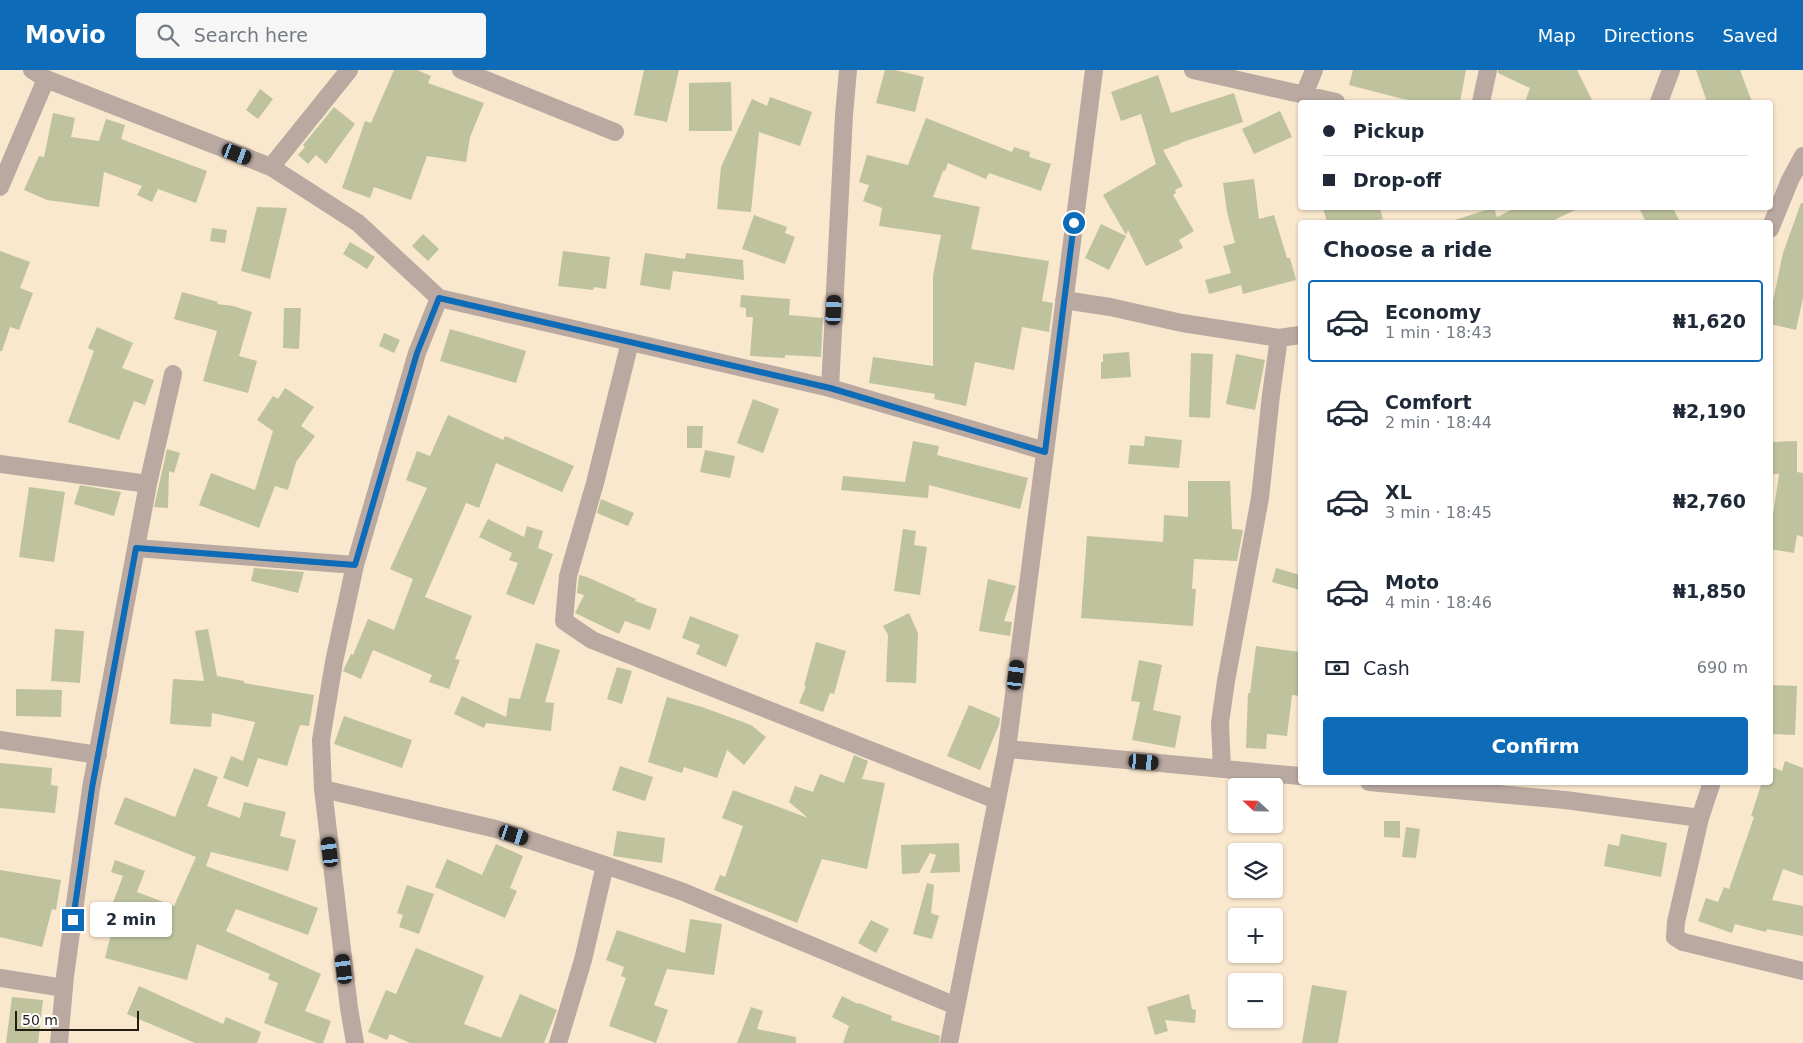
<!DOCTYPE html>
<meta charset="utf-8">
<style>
:root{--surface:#fff;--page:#f6f6f7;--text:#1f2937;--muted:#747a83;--line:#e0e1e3;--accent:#0d6bb8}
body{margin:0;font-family:"DejaVu Sans",sans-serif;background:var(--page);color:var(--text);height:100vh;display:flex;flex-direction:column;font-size:19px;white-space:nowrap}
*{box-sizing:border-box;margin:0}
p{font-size:16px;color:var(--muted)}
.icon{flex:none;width:28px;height:28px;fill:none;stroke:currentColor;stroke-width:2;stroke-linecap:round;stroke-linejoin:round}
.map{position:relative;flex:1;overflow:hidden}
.drawer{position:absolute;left:1298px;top:150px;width:475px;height:565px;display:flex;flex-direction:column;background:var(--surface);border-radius:5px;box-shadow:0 1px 4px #0004}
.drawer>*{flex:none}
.hud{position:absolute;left:1298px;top:30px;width:475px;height:110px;border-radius:5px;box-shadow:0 1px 4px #0004;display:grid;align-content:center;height:110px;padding:0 25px;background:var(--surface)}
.needle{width:32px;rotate:292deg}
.fabs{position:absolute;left:1228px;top:708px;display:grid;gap:10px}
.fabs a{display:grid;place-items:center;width:55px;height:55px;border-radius:5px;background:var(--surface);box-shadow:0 1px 4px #0004;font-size:25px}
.scale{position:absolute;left:15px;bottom:12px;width:124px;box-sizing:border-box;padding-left:5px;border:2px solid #231d13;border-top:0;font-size:14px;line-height:18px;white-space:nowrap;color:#231d13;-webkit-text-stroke:4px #fff;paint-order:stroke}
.end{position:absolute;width:22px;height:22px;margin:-11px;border:6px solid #0d6bb8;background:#fff;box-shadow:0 0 0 2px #fff}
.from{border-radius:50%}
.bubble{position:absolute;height:35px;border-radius:5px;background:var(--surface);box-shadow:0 1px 4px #0004;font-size:16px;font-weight:600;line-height:35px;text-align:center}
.car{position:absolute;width:15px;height:30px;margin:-15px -8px;border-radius:6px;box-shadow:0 0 4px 1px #0007;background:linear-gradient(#222 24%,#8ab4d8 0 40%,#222 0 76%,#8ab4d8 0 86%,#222 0)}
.hud b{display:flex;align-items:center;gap:18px;height:48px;font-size:19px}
.hud b+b{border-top:1px solid var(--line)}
.hud i{width:12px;height:12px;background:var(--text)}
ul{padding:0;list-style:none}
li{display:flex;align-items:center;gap:15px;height:82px;margin:0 10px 8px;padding:0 15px;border:2px solid transparent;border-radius:5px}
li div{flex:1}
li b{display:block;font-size:19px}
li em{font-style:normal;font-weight:600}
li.selected{border-color:var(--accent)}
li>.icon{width:45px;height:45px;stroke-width:1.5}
h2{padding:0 25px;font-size:22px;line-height:60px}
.pay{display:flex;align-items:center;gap:12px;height:55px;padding:0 25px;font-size:19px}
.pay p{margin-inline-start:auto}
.action{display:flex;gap:10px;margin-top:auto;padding:10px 25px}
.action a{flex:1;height:58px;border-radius:5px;background:var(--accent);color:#fff;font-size:20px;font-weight:600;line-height:58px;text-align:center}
header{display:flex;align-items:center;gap:30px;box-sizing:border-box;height:70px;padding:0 25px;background:var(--accent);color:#fff}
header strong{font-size:24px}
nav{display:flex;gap:28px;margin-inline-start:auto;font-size:18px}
.search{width:350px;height:45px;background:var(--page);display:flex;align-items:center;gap:12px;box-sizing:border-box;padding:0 18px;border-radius:5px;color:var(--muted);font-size:19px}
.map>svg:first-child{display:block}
</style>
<header>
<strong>Movio</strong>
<div class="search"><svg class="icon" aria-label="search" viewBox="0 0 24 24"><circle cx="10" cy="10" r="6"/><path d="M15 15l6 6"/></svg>Search here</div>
<nav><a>Map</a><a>Directions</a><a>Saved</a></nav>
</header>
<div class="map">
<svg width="1803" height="973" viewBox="0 0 1803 973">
<rect width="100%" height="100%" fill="#f9e8cd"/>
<path fill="#bec29d" d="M394 0H417L431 6 428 13 484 33 470 67 466 92 427 86 411 130 374 117 370 128 342 118 365 51 371 53Z
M644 0H679L667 52 634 45Z
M885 0H895L924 7 915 42 876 33Z
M1353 0H1466L1460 32H1425L1403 29 1349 15Z
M1498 0H1577L1593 32H1525L1530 18 1498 3Z
M1696 0H1740L1752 32H1707Z
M1158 5 1171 43 1234 23 1243 52 1180 73V74L1163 80 1183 116 1175 120 1176 123 1173 125 1194 161 1179 170 1183 178 1146 196 1128 160 1126 165 1103 125 1156 94 1141 44 1121 51 1111 22Z
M731 12 732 61H689V13Z
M260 19 273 29 258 49 246 40Z
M770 27 812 42 800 76 759 62 751 142 717 139 721 97 752 29 767 36Z
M334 37 355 54 326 94 316 85 308 94 298 85 305 77 303 75Z
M1280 41 1292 67 1254 84 1242 59Z
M53 43 75 48 71 67 99 71 106 49 125 55 121 69 207 101 196 133 158 119 152 132 137 125 142 116 104 102 99 137 47 130 24 120 39 86 44 87Z
M926 48 1012 82 1014 77 1030 82 1029 87 1051 94 1041 121 989 103 986 109 948 93 945 101H943L933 127 980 137 971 179 1049 191 1042 231 1053 233 1049 262 1022 257 1014 300 975 292 966 336 934 329 935 324 869 313 873 287 933 296V206L941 165 879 156 882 138 863 131 869 115 859 112 867 85 908 95Z
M1254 109 1259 149 1274 145 1287 188H1290L1296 210 1243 224 1241 215 1209 224 1205 210 1231 203 1223 176 1235 173 1227 142 1223 113Z
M1801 133H1803V228L1796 260 1770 254V245L1783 183Z
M257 137 287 138 270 209 241 201Z
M1323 138H1380L1383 149 1369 152H1327Z
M1492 138H1494L1497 147 1515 138H1579L1550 152H1455V150Z
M1639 138H1673L1680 152H1646Z
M754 145 787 157 785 163 795 167 785 194 742 179Z
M1101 154 1126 166 1109 200 1085 188Z
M212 158 227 160 225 173 210 171Z
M423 164 439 179 428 191 412 176Z
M350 172 375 187 367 199 343 184Z
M0 181 30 192 20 218 33 223 19 260 10 257 2 281H0Z
M563 181 610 187 606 219 594 217 593 220 558 216Z
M645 183 685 189 686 183 743 190 744 210 673 201 670 220 640 215Z
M182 222 218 232 217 234 233 236 252 242 239 286 257 291 248 323 203 311 217 261 174 249Z
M741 225 790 229 789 245 823 248 821 287 785 285V288L750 286 753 247H746V238L740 237Z
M284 238H301L299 279 283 278Z
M97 257 133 273 122 298 154 310 145 335 134 331 119 370 68 352 94 281 88 278Z
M450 259 526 281 516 313 440 291Z
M384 263 400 270 394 283 379 276Z
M1129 282 1131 307 1101 309V292H1103V284Z
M1191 283 1213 284 1210 348 1189 347Z
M1236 284 1265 290 1255 340 1226 334Z
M285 318 314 337 301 356 315 366 296 392 288 420 275 416 259 458 199 435 211 403 255 420 273 361 257 350 273 326 278 329Z
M753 329 779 339 763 383 737 373Z
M448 345 503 370 505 366 574 396 562 422 496 393 479 438 466 433 425 527 472 546 455 589 460 590 449 619 429 612 432 605 373 580 361 609 343 601 351 584 353 585 368 549 394 560 413 509 390 499 427 418 406 410 417 381 430 386Z
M687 356H703L702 378H687Z
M1145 366 1182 370 1179 398 1128 394 1130 375 1144 376Z
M913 371 939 376 937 385 1028 408 1020 439 929 415 928 428 841 420 843 406 905 412Z
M1797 371V402L1803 403V467L1797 465 1794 483 1770 479V452H1772L1779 404H1770V372Z
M167 379 180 383 174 403 169 401 168 438 154 437Z
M705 380 735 386 730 408 700 402Z
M1188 411H1230L1232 459 1243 460 1237 491 1194 489 1192 519H1196L1193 556 1081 548 1087 466 1163 472 1164 445 1188 447Z
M80 415 121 422 114 446 74 434Z
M29 417 65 422 54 492 19 487Z
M601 429 634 443 628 456 597 443Z
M488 449 524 467 527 456 543 461 538 478 553 484 534 535 506 524 518 493 509 490 512 483 479 467Z
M903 459 916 461 914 475 927 477 920 525 894 521Z
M254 498 304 502 298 523 251 511Z
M1276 498 1300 505V520L1272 512Z
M579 505 587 507 636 529 635 531 657 539 650 560 625 551 619 564 575 543 584 525 577 523Z
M988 509 1016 516 1004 551 1012 552 1010 566 979 561Z
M909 543 918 563 916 613 886 612 888 565 883 556Z
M690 546 739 565 726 597 696 584 700 575 682 568Z
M55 559 84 561 80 613 51 611Z
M208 559 217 606 244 611V613L314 625 309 656 300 655 287 696 258 688 248 717 223 708 231 686 243 691 255 652 212 643 211 657 170 654 173 609 204 611 195 561Z
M816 572 846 581 834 624 830 623 823 642 799 633 806 616H804Z
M536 573 560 580 545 632 554 633 551 661 486 653 484 658 454 644 462 626 506 647 509 628 520 629Z
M1256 576 1300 582V626L1292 625 1287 666 1267 664 1266 679 1246 678 1248 623H1250Z
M1139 590 1162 595 1153 640 1181 646 1175 678 1132 670 1140 632 1131 631Z
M617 597 632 601 622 634 607 629Z
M1770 615 1797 616 1795 665 1770 664Z
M16 619 62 620 61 647 16 646Z
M667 627 702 637 751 655 766 667 744 695 727 680 717 708 684 697 682 703 648 692Z
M969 635 1000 648 999 655 980 700 947 686Z
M344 646 412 670 402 698 334 674Z
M854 685 868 691 862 709 885 713 867 799 822 789 797 853 714 820 720 805 725 807 743 756 722 748 733 720 808 748 789 732 795 716 813 722 820 704 844 713Z
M1785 691 1803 698V806L1783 799 1772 830 1803 836V866L1767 859 1766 862 1735 854 1732 863 1698 851 1706 828 1718 832 1724 817 1729 819 1754 747 1751 746 1762 712H1770V696L1782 701Z
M0 693 52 698 51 715 58 716 55 743 0 738Z
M620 696 653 707 645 731 612 720Z
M194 698 218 707 207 736 240 748 244 732 286 742 280 766 296 770 288 801 211 782 206 796 318 838 308 865 236 839 226 861 321 904 305 941 331 951 323 973H317L264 953 278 913 268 909 270 904 197 874 187 910 105 888 116 845 109 843 123 806 111 802 115 790 145 801 137 822 174 836 196 787 114 754 125 727 175 747Z
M1384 751H1400V768L1384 767Z
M1406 757 1420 759 1416 788 1402 787Z
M617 761 665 768 662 793 613 786Z
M1621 764 1667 773 1661 807 1604 796 1608 774 1619 776Z
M959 773 960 802 930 803 936 785 930 783 919 803 902 804 901 775Z
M496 774 523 786 510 818 517 821 505 848 435 817 447 789 482 805Z
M0 800 61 810 56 840 52 839 42 877 0 867Z
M927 813 934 815 931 843 939 846 932 869 913 864Z
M407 815 434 824 419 864 399 857 403 845 397 843Z
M690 849 722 854 714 905 667 899 654 935 668 940 656 973 609 956 626 908 621 906 624 897 606 890 617 860 685 883Z
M871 850 889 859 876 883 858 873Z
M416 878 484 906 464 954 501 968 520 924 557 940 544 973H410L390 964 387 970 368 962 386 920 396 924Z
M1312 915 1347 921 1338 973H1302Z
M139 916 223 954 226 947 261 962 257 973H195L127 944Z
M1189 924 1192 939 1196 940 1195 953 1165 950 1168 961 1155 965 1147 937Z
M842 926 858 934 859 933 892 946 891 950 940 966 939 973H843L849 956 832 947Z
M12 927 43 930 38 973H6Z
M751 937 763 941 757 959 796 967V973H737Z"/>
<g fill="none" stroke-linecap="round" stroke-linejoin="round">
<path stroke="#baa9a1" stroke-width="18" d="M32 0 46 9 271 97 358 153 439 228 830 318 1045 381
M461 0 615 62
M1193 0 1336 32
M1304 25 1314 0
M1481 32 1488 0
M1659 32 1671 0
M271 97 349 0
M0 117 46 9
M1770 159 1790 110 1803 86
M1064 230 1110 237 1182 253 1279 268
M630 272 595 413 568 506 564 551 592 570 996 730
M830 318 844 45 848 0
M0 394 148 414
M136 478 355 495
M0 670 98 685
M1007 679 1300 706
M1222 699 1220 653 1226 611 1260 428 1271 325 1279 268 1300 265
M1369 712 1565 730 1700 748
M1712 712 1700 748 1676 852 1675 867 1683 872 1803 901
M323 719 496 759 605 795 681 821 956 936
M0 908 64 918
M59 973 65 906 91 718 148 414 173 304
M355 973 349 938 323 719 321 670 334 592 355 495 417 283 439 228
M558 973 583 890 605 795
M949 973 1007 679 1094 0"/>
</g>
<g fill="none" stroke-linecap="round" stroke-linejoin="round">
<path stroke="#0d6bb8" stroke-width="6" d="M73 850 92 718 136 478 355 495 417 283 439 228 830 318 1045 382 1074 153"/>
</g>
</svg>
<div class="fabs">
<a><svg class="needle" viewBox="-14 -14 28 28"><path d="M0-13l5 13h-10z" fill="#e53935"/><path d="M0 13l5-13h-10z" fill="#747a83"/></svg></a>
<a><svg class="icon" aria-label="layers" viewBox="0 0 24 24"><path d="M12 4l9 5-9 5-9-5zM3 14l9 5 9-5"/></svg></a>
<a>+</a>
<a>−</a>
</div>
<div class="scale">50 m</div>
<i class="end from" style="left:1074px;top:153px"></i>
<i class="end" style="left:73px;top:850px"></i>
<div class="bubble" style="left:90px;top:832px;width:82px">2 min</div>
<i class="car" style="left:237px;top:84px;rotate:111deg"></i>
<i class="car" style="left:834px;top:240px;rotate:3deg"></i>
<i class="car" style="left:1016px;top:605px;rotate:7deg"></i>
<i class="car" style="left:1144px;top:692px;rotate:95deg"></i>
<i class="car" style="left:514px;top:765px;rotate:108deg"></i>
<i class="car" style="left:330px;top:782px;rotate:353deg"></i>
<i class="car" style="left:344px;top:899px;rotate:353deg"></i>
<div class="hud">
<b><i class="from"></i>Pickup</b>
<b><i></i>Drop-off</b>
</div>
<section class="drawer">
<h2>Choose a ride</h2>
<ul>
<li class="selected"><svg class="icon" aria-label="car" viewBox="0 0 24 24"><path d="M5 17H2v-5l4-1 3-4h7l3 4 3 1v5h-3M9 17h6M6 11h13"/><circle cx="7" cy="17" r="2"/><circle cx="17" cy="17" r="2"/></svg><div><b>Economy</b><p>1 min · 18:43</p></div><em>₦1,620</em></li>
<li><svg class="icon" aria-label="car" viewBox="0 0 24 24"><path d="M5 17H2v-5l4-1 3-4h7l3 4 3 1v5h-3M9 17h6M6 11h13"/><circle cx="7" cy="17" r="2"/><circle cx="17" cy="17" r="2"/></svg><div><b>Comfort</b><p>2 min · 18:44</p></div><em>₦2,190</em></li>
<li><svg class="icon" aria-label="car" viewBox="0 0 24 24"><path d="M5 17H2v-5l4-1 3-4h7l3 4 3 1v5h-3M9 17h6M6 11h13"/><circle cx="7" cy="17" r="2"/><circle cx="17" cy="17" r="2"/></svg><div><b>XL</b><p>3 min · 18:45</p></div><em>₦2,760</em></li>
<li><svg class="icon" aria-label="car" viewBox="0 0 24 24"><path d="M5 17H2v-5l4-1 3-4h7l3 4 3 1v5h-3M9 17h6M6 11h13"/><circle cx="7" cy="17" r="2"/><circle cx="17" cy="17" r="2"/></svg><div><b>Moto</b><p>4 min · 18:46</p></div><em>₦1,850</em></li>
</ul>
<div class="pay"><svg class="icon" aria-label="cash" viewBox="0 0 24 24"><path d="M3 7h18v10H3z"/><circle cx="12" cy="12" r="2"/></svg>Cash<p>690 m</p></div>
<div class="action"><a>Confirm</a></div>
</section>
</div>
